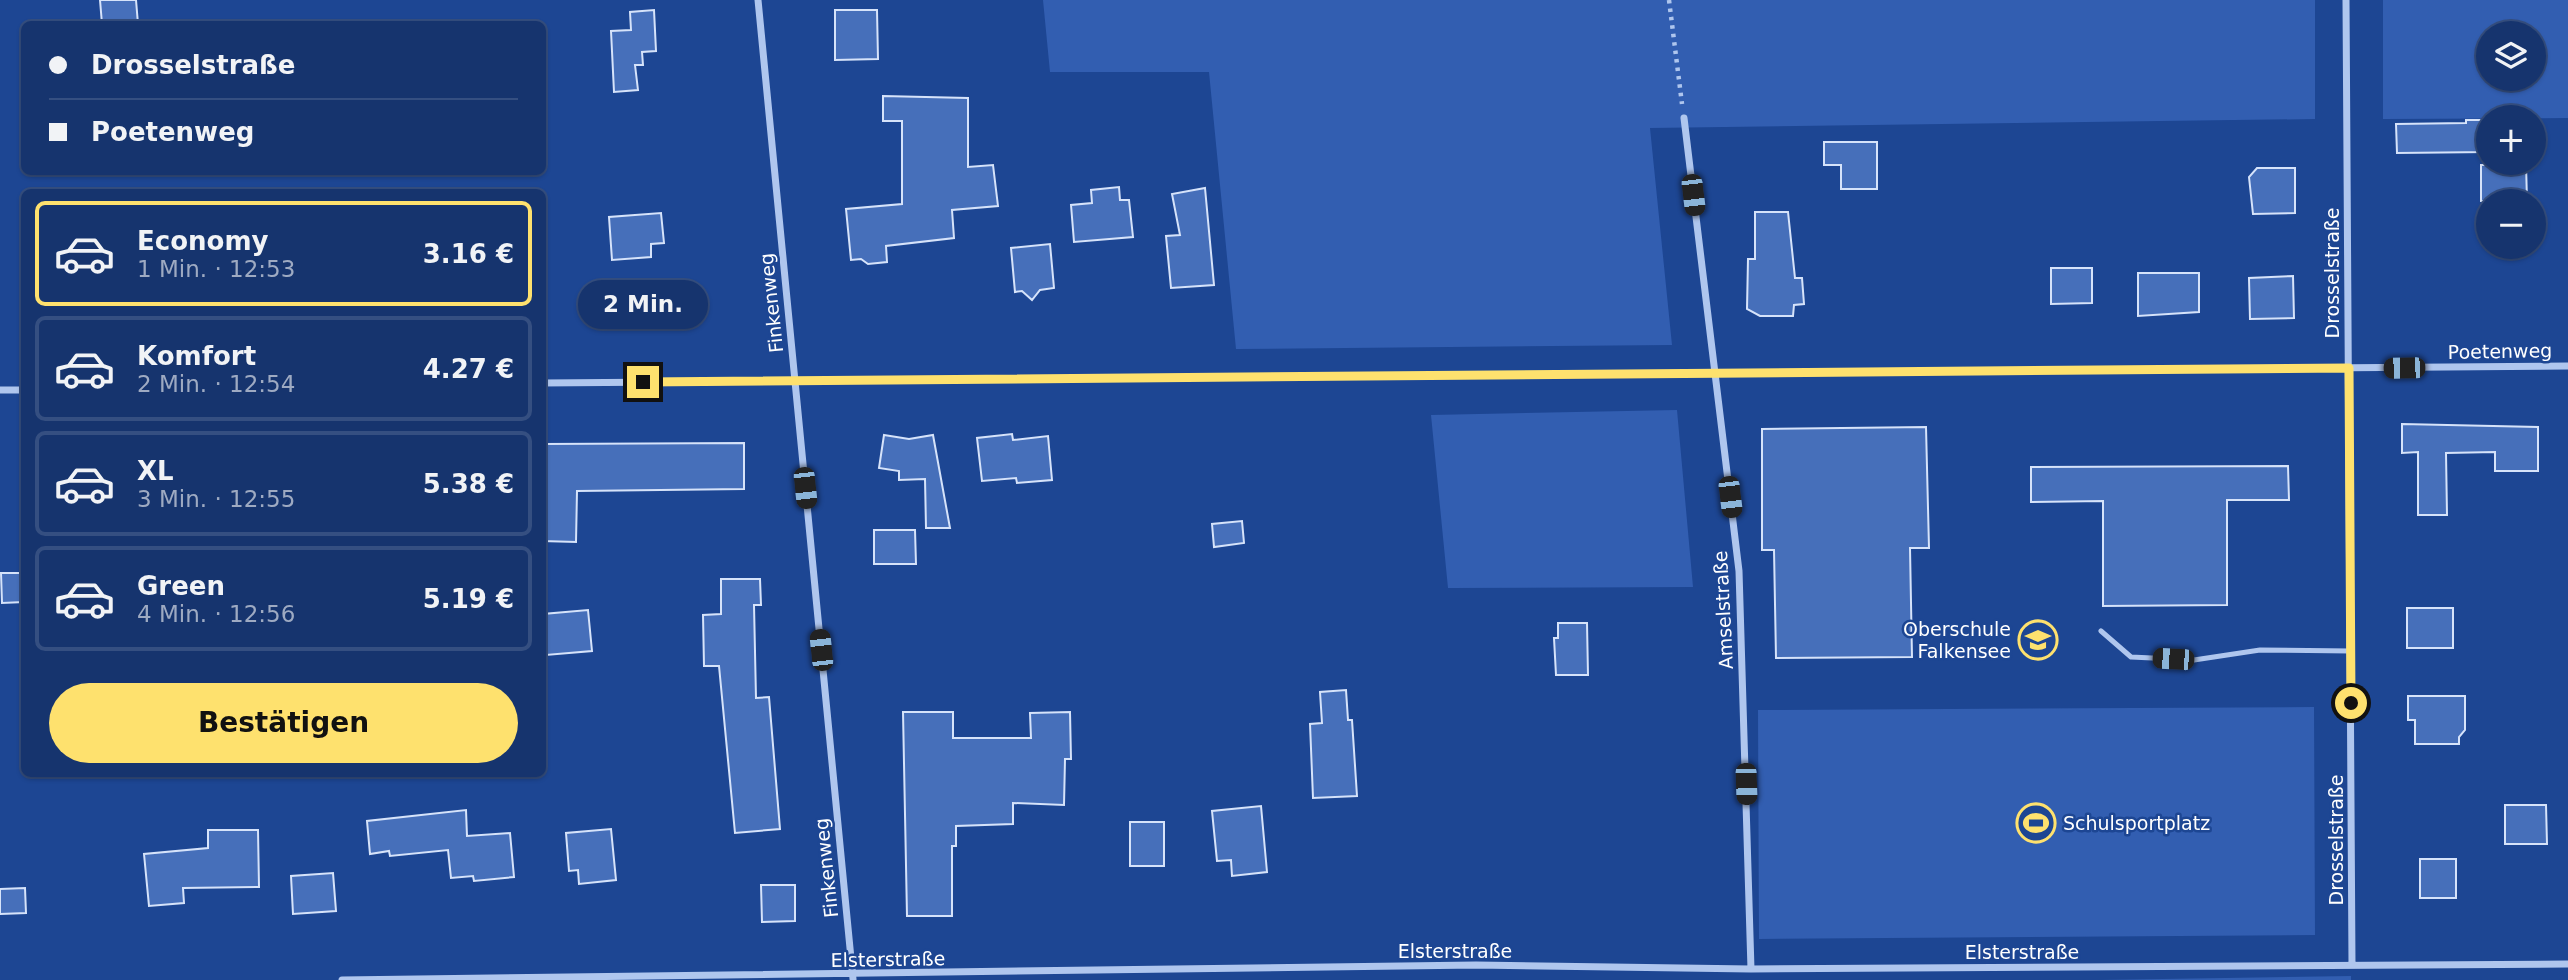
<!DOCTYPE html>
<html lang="de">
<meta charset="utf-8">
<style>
:root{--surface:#16346e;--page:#1f3c73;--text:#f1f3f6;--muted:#9eaac2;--line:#354f81;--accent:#fee16e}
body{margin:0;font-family:"DejaVu Sans",sans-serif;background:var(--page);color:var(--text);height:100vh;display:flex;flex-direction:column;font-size:26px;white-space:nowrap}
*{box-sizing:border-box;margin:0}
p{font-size:23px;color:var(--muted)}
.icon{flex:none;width:38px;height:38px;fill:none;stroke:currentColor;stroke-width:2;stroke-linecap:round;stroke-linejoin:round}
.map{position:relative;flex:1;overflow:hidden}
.side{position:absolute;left:21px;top:189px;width:525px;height:588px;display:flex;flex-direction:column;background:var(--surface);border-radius:10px;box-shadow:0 2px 5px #0004,0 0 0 2px var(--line)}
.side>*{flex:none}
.hud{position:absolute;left:21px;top:21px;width:525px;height:154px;border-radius:10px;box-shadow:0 2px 5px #0004,0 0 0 2px var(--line);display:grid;align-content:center;height:154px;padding:0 28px;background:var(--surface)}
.fabs{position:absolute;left:2476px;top:21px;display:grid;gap:14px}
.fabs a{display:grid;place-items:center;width:70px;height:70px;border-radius:50%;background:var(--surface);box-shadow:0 2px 5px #0004,0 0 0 2px var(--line);font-size:35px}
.end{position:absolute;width:32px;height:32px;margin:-16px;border:9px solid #fee16e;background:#111;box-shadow:0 0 0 4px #111}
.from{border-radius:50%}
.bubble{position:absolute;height:49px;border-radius:24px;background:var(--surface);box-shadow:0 2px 5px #0004,0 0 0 2px var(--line);font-size:23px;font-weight:700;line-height:49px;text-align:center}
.car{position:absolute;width:21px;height:42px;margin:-21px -10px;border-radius:9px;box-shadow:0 0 5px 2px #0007;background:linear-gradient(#222 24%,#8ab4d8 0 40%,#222 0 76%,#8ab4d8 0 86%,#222 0)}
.hud b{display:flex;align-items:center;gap:24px;height:66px;font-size:26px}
.hud b+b{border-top:2px solid var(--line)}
.hud i{width:18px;height:18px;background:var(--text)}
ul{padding:12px 0 0;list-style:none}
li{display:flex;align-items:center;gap:21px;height:105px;margin:0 14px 10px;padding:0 14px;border:4px solid var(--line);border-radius:10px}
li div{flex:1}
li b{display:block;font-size:26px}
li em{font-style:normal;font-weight:700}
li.current{border-color:var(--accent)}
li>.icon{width:63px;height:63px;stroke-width:1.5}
.button{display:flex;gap:14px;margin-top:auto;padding:14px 28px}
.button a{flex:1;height:80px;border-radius:42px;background:var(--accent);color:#111;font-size:28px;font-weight:700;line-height:80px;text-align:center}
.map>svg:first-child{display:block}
</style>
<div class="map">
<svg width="2568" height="980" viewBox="0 0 2568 980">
<rect width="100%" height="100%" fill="#1d4693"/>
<path fill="#325eb1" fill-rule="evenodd" d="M1043 0H2315V119L1650 128 1672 345 1236 349 1209 72H1050Z
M2383 0H2568V118L2383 119ZM2488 33H2534V79H2488Z
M1677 410 1693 587 1448 588 1431 415Z
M2314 707 2315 935 1759 939 1758 710Z
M2351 976V980H2098Z"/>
<path fill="#466fba" stroke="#d6e3fa" stroke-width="2" d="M100 0H136L138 24H102Z
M654 10 656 51 642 52 643 65H635L638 90 614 92 611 31 631 30 630 12Z
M835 10H877L878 59 835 60Z
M883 96 968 98V167L993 165 998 206 952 210 954 238 886 246 887 262 868 264 861 259 851 260 846 209 902 204V121H883Z
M2466 120H2488V152L2397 153 2396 124 2466 123Z
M1824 142H1877V189H1841V165H1824Z
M2526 164 2527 201H2481V165Z
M2257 168H2295V213L2253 214 2249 177Z
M1119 187 1120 200H1129L1133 237 1074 242 1071 205 1092 203 1091 190Z
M1205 188 1214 285 1171 288 1166 236 1180 235 1172 194Z
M1755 212H1788L1795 278H1802L1804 304 1794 305 1793 316H1760L1747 309 1748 259H1755Z
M661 213 664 243 651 244V257L612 260 609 217Z
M1050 244 1054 288 1040 290 1032 300 1022 291 1015 292 1011 248Z
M2051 268H2092V303L2051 304Z
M2138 273H2199V312L2138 316Z
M2293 276 2294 318 2250 319 2249 278Z
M2402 424 2538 427V471H2495V452L2446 453 2447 515H2418V452L2402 453Z
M1926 427 1929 548H1910L1912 657 1776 658 1774 550H1762V429Z
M1012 434 1013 440 1048 436 1052 480 1017 483 1016 478 982 481 977 438Z
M884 435 909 439 933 435 950 528H926L925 479 899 480V471L879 468Z
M744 443V489L577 491 576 542 542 541V444Z
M2288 466 2289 500H2227V605L2103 606V501L2031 502V467Z
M1242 521 1244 543 1214 547 1212 524Z
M874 530H915L916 564H874Z
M1 573H24V602L2 603Z
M721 579H760L761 605H754L756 698 769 697 780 829 735 833 719 666H704L703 615 721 614Z
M2407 608H2453V648H2407Z
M588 610 592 651 546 655 543 614Z
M1558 623H1587L1588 675H1556L1554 638H1558Z
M1346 690 1348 720H1352L1357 796 1313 798 1310 724 1322 723 1320 692Z
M2408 696H2465V730L2459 737V744H2415V720H2408Z
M903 712H953V738H1031L1030 713 1070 712 1071 759H1065L1064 805 1013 803V824L956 826V846H952V916H907Z
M2505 805H2546L2547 844H2505Z
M1261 806 1267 872 1232 876 1231 860 1217 861 1212 811Z
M466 810 467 836 510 833 514 877 474 881 473 876 451 878 448 850 390 856 389 851 370 854 367 821Z
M1130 822H1164V866H1130Z
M611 829 616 880 579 884 578 870 569 871 566 833Z
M208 830H258L259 887 183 888 184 903 149 906 144 854 208 848Z
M2420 859H2456V898H2420Z
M333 873 336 911 293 914 291 876Z
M761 885H795V921L762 922Z
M25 888 26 913 0 914V889Z"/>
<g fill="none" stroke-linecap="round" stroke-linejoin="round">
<path stroke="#afc6ee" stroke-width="4.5" stroke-dasharray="3.5 5" stroke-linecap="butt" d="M1669 0 1682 104"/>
<path stroke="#afc6ee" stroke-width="5" d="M2101 631 2131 657 2194 660 2260 650 2351 651"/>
<path stroke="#afc6ee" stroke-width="7" d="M758 0 853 979
M2346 0 2352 965
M1684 118 1739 571 1751 969
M542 383 2568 366
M0 390H24
M342 980 1476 965 1751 969 2568 964"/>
</g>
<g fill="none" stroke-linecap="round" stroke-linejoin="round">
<path stroke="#fee16e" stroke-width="9" d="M643 382 2349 368 2351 703"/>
</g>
<defs>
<g id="school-ring" transform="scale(2.0125)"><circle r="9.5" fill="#1d4693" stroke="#fee16e" stroke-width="1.5"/><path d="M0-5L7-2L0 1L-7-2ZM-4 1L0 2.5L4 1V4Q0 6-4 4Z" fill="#fee16e"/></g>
<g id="stadium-ring" transform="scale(2.0125)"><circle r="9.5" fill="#1d4693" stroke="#fee16e" stroke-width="1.5"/><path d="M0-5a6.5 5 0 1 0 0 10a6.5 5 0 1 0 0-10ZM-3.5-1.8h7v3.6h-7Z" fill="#fee16e"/></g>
</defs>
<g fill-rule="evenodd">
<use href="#school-ring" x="2038" y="640"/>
<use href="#stadium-ring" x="2036" y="823"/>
</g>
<g text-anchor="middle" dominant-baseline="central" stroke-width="5" stroke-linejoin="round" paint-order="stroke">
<g font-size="19" fill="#fff" stroke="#1d4693">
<text transform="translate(2332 273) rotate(-90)">Drosselstraße</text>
<text transform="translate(771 303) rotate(-96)">Finkenweg</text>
<text transform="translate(2500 351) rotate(-1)">Poetenweg</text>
<text transform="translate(1723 610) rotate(-93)">Amselstraße</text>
<text transform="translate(2336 840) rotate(-90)">Drosselstraße</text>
<text transform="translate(826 868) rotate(-96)">Finkenweg</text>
<text x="1455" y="951">Elsterstraße</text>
<text x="2022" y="952">Elsterstraße</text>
<text transform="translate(888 959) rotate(-1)">Elsterstraße</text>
</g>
<g font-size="19" fill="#fff" stroke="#1d4693" text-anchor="end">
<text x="2011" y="629">Oberschule<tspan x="2011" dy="22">Falkensee</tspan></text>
<text x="2063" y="823" text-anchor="start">Schulsportplatz</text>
</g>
</g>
</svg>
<div class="fabs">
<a><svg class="icon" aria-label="layers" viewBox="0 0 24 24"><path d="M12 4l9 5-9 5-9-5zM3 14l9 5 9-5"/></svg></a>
<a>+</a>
<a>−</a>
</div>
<i class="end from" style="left:2351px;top:703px"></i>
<i class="end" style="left:643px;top:382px"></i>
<div class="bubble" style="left:578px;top:280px;width:130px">2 Min.</div>
<i class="car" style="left:1693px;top:195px;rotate:173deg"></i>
<i class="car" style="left:2404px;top:368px;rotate:269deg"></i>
<i class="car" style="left:805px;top:488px;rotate:174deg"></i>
<i class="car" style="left:1730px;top:497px;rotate:173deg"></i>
<i class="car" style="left:821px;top:650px;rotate:354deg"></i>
<i class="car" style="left:2173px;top:659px;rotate:273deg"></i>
<i class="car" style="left:1746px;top:784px;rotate:178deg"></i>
<div class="hud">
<b><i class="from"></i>Drosselstraße</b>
<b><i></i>Poetenweg</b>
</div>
<section class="side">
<ul>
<li class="current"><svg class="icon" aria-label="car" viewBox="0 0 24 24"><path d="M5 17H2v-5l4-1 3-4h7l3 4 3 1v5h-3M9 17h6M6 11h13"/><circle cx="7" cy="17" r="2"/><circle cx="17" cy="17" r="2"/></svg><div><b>Economy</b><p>1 Min. · 12:53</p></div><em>3.16 €</em></li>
<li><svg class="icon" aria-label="car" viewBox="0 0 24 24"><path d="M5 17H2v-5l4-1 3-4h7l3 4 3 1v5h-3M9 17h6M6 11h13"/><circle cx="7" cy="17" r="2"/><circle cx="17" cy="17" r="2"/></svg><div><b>Komfort</b><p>2 Min. · 12:54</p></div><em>4.27 €</em></li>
<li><svg class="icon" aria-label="car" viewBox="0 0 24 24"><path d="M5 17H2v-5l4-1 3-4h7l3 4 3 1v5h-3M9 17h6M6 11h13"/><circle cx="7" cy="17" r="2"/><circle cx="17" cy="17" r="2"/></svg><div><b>XL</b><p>3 Min. · 12:55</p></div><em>5.38 €</em></li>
<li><svg class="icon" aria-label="car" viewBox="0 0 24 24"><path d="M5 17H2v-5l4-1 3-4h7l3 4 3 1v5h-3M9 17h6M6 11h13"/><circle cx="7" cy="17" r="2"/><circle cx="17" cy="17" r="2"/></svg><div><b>Green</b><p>4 Min. · 12:56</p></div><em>5.19 €</em></li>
</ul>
<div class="button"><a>Bestätigen</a></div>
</section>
</div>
